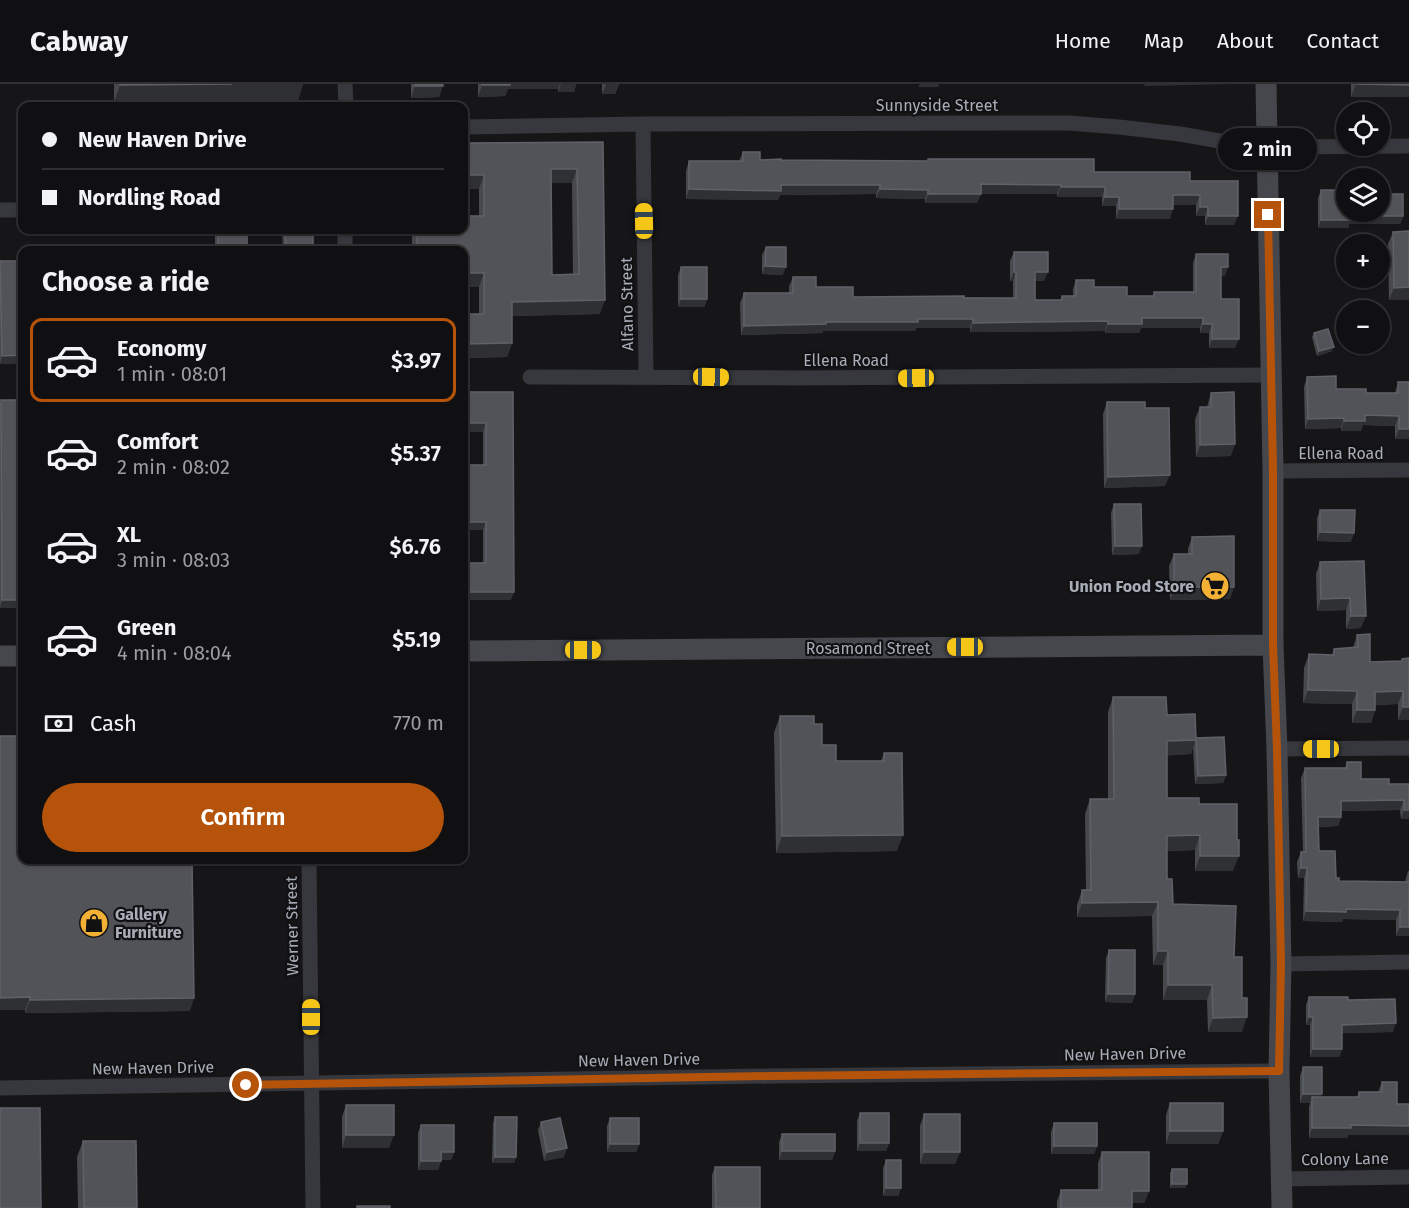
<!DOCTYPE html>
<meta charset="utf-8">
<style>
:root{--surface:#101012;--page:#19191b;--text:#f1f3f6;--muted:#9c9d9f;--line:#303032;--accent:#b45309}
body{margin:0;font-family:"Fira Sans",sans-serif;background:var(--page);color:var(--text);height:100vh;display:flex;flex-direction:column;font-size:22px;white-space:nowrap}
*{box-sizing:border-box;margin:0}
p{font-size:20px;color:var(--muted)}
.icon{flex:none;width:33px;height:33px;fill:none;stroke:currentColor;stroke-width:2;stroke-linecap:round;stroke-linejoin:round}
.map{position:relative;flex:1;overflow:hidden}
.panel{position:absolute;left:18px;top:162px;width:450px;height:618px;display:flex;flex-direction:column;background:var(--surface);border-radius:12px;box-shadow:0 2px 4px #0004,0 0 0 2px var(--line)}
.panel>*{flex:none}
.hud{position:absolute;left:18px;top:18px;width:450px;height:132px;border-radius:12px;box-shadow:0 2px 4px #0004,0 0 0 2px var(--line);display:grid;align-content:center;height:132px;padding:0 24px;background:var(--surface)}
.fabs{position:absolute;left:1336px;top:18px;display:grid;gap:12px}
.fabs a{display:grid;place-items:center;width:54px;height:54px;border-radius:50%;background:var(--surface);box-shadow:0 2px 4px #0004,0 0 0 2px var(--line);font-size:30px}
.end{position:absolute;width:27px;height:27px;margin:-14px;border:8px solid #b45309;background:#fff;box-shadow:0 0 0 3px #fff}
.from{border-radius:50%}
.bubble{position:absolute;height:42px;border-radius:21px;background:var(--surface);box-shadow:0 2px 4px #0004,0 0 0 2px var(--line);font-size:20px;font-weight:600;line-height:42px;text-align:center}
.car{position:absolute;width:18px;height:36px;margin:-18px -9px;border-radius:8px;box-shadow:0 0 4px 2px #0007;background:linear-gradient(#f5c518 24%,#345 0 40%,#f5c518 0 76%,#345 0 86%,#f5c518 0)}
.hud b{display:flex;align-items:center;gap:21px;height:57px;font-size:22px}
.hud b+b{border-top:2px solid var(--line)}
.hud i{width:15px;height:15px;background:var(--text)}
ul{padding:0;list-style:none}
li{display:flex;align-items:center;gap:18px;height:84px;margin:0 12px 9px;padding:0 12px;border:3px solid transparent;border-radius:12px}
li div{flex:1}
li b{display:block;font-size:22px}
li em{font-style:normal;font-weight:600}
li.current{border-color:var(--accent)}
li>.icon{width:54px;height:54px;stroke-width:1.5}
h2{padding:0 24px;font-size:27px;line-height:72px}
.pay{display:flex;align-items:center;gap:15px;height:66px;padding:0 24px;font-size:22px}
.pay p{margin-inline-start:auto}
.button{display:flex;gap:12px;margin-top:auto;padding:12px 24px}
.button a{flex:1;height:69px;border-radius:36px;background:var(--accent);color:#fff;font-size:24px;font-weight:600;line-height:69px;text-align:center}
header{display:flex;align-items:center;gap:36px;box-sizing:border-box;height:84px;padding:0 30px;background:var(--surface);border-bottom:2px solid var(--line)}
header strong{font-size:28px}
nav{display:flex;gap:33px;margin-inline-start:auto;font-size:21px}
.map>svg:first-child{display:block}
</style>
<header>
<strong>Cabway</strong>
<nav><a>Home</a><a>Map</a><a>About</a><a>Contact</a></nav>
</header>
<div class="map">
<svg width="1409" height="1124" viewBox="0 0 1409 1124">
<rect width="100%" height="100%" fill="#161618"/>
<g fill="none" stroke-linecap="round" stroke-linejoin="round">
<path stroke="#37383d" stroke-width="15" d="M345 0 346 22
M643 40 646 293
M464 43 643 40 1069 39 1119 43 1180 50 1242 61 1288 63 1409 62
M0 126H22
M345 166V146
M530 293 798 294 1270 291
M1273 387 1409 386
M1277 665 1409 664
M309 776 313 1124
M1281 880 1409 878
M0 1004 771 992 1279 987
M1282 1095 1409 1093"/>
<path stroke="#45474d" stroke-width="21" d="M1266 0 1273 387V561L1277 665 1281 880 1279 987 1282 1124
M464 567 1273 561
M0 572H22"/>
</g>
<path fill="#47494d" fill-rule="evenodd" d="M114 0H303L298 16 114 18Z
M411 0H443L439 13 411 14Z
M478 0H576L574 8H558V5H508L505 12 478 13Z
M602 0H619L615 10H602Z
M1351 0H1409L1351 13Z
M603 58 600 230 512 232V259L507 273 464 274V230H479V203H464V166H412V146H464L479 132V105H464V59ZM551 99H572L573 191H552Z
M743 68 760 76 928 77V75L1094 88 1190 97 1234 141H1205V132H1196V121H1173L1170 135H1116V122H1102V113H1057V110H981L977 119H925V115L876 114V110L780 111 778 116 686 115V87L689 77H739Z
M1321 106 1347 128 1403 132 1400 140H1349L1348 144H1318V114Z
M215 146H247V164H283L282 146H313V166H215Z
M1409 147V216H1389L1388 160 1393 148Z
M766 163 783 191 762 190V171Z
M1014 168 1044 197H1035V216H1060L1062 212H1073V205L1076 196 1094 203 1127 212H1153L1154 208H1193V179L1196 170 1225 192H1221V215L1235 264H1209V249H1200V244H1141L1139 249H1105V247L970 248V244H916L915 247H823V249L741 251 740 219 744 209H789V202L793 193 816 203 853 213 1013 214V197H1010V177Z
M0 177 22 280H0Z
M681 183 707 215 704 223H678V191Z
M1314 249 1332 267 1317 272 1312 253Z
M1307 293 1336 305 1366 309H1395L1398 298 1409 355H1395V342L1363 341 1361 347H1341V344L1305 345 1304 303Z
M513 308 511 516 483 479V446H464V381H483V348H464Z
M1211 309 1231 372 1196 373 1195 335 1200 323H1207Z
M1 316 22 524H0V319Z
M1107 318 1165 402 1104 404 1103 330Z
M1114 420 1139 470 1112 471 1111 429Z
M1320 426 1351 458 1317 457V434Z
M1192 453 1230 515 1170 516 1169 482 1174 470H1188V465Z
M1364 477 1361 544 1346 545V526L1317 527 1316 490 1320 478Z
M1357 551 1370 578 1401 577 1402 575 1409 636H1398V620L1375 621V626L1371 639H1352V620L1303 619 1304 584 1309 570 1332 571 1334 565 1353 564Z
M1113 613 1167 631 1196 654 1226 691 1223 699 1195 700 1193 663 1191 670 1167 671V714L1199 720 1233 787H1195V766L1167 767V795L1173 820 1234 873 1242 948H1208L1207 916H1163V881H1153L1152 832 1077 833V821L1082 806H1086L1085 730 1090 715H1108V628Z
M780 632 814 640 822 661 836 677H881L884 669 897 767 776 769 774 649Z
M0 652 22 776 190 927 25 929V926H0Z
M1347 678 1361 695 1389 700H1409V735H1401L1400 726 1341 727V733L1338 742 1319 743V767L1339 797 1405 798 1408 787 1409 852H1396V836L1343 835 1342 838 1303 837 1304 794H1298L1297 778 1301 768H1303L1301 694 1305 684H1345Z
M1109 866 1135 910 1132 919 1105 918 1106 874Z
M1309 913 1348 916 1393 948 1342 949V965L1339 973H1310V941H1306V921Z
M1303 983 1321 1013H1357L1359 1008H1378L1382 998 1397 1020H1409V1051H1348L1347 1054H1309V1023L1310 1019H1300V992Z
M1170 1019 1223 1047 1218 1060H1166V1031Z
M346 1021 389 1064H342V1033Z
M860 1029 889 1059 886 1067H857V1037Z
M924 1030 960 1068 955 1080H920V1042Z
M495 1033 516 1073 514 1079H492L493 1039Z
M610 1034 639 1060 636 1068H607V1042Z
M541 1038 564 1073 544 1077 538 1046Z
M1054 1039 1097 1062 1094 1070H1051V1048Z
M421 1041 454 1068 451 1076H441L438 1086H418V1049Z
M782 1050 835 1067 832 1076H779V1058Z
M83 1057 137 1124H78L77 1073Z
M1102 1068 1149 1107 1144 1119H1132V1124H1057V1117L1061 1106H1098V1079Z
M886 1076 901 1104 898 1112H883V1084Z
M715 1083 760 1124H712V1091Z
M1172 1085 1187 1100 1185 1104H1170V1089Z"/>
<path fill="#2f3033" d="M232 0H303L298 16 114 18 120 1Z
M507 0H560L558 5H508L505 12 478 13 482 1Z
M561 0H576L574 8H558Z
M606 0H619L615 10H602Z
M920 0H939L938 3H918Z
M1145 0H1232L1144 2Z
M1356 0 1409 1V13H1351Z
M415 2H443L439 13 411 14Z
M551 85H577L572 99H546Z
M464 91H484L479 105H464Z
M981 100 1061 101 1057 110H981L977 119H925L928 110Z
M781 101H880L876 110 780 111 778 116 686 115 689 105Z
M1061 103H1105L1102 113H1057Z
M880 105 928 106 925 115 876 114Z
M1173 111H1200L1196 121H1170Z
M1105 113H1119L1116 122H1102Z
M1200 123H1208L1205 132H1196Z
M1119 125H1173L1170 135H1116Z
M1208 132H1238L1234 141H1205Z
M1351 132H1403L1400 140H1349L1348 144H1318L1321 136Z
M765 182 786 183 783 191 762 190Z
M1221 183H1228L1225 192H1217Z
M1014 188H1016L1013 197H1010Z
M1035 188H1048L1044 197H1032Z
M464 189H484L479 203H464Z
M1409 203V216H1389L1394 204Z
M681 215H707L704 223H678Z
M605 216 600 230 507 232 512 218Z
M1142 234H1203L1200 244H1141L1139 249H1105L1108 240Z
M918 235H973L970 244H916L915 247H823V249L741 251 744 242Z
M1108 237 1105 247 970 248 973 239Z
M1203 240H1212L1209 249H1200Z
M1212 255H1239L1235 264H1209Z
M512 259 507 273 464 274V260Z
M1334 263 1332 267 1317 272 1319 267Z
M22 271V280H0L2 272Z
M1365 331 1399 332 1395 342 1363 341 1361 347H1341L1344 337Z
M1344 334 1341 344 1305 345 1308 335Z
M464 339H486L483 348H464Z
M1399 345H1409V355H1395Z
M1235 360 1231 372 1196 373 1200 361Z
M1170 391 1165 402 1104 404 1108 393Z
M464 438H486L483 446H464Z
M1320 448 1354 449 1351 458 1317 457Z
M1115 462H1142L1139 470 1112 471Z
M1174 503H1234L1230 515 1170 516Z
M464 508H514L511 516H464Z
M1350 514 1346 526 1317 527 1321 515Z
M2 516H22V524H0Z
M1351 532H1366L1361 544 1346 545Z
M1308 606 1357 607 1352 620 1303 619Z
M1403 607 1398 620 1370 621 1375 608Z
M1403 623H1409V636H1398Z
M1357 626H1375L1371 639H1352Z
M1196 656 1191 670 1162 672 1167 657Z
M1226 691 1223 699 1195 700 1198 692Z
M1404 716 1400 726 1338 727 1341 717Z
M1404 726H1409V735H1401Z
M1318 733H1341L1338 742 1315 743Z
M903 751 897 767 776 769 782 752Z
M1200 751 1195 766 1161 767 1167 752Z
M1200 772H1239L1233 787H1195Z
M1301 784H1307L1304 794H1298Z
M1158 818 1152 832 1077 833 1082 819Z
M1346 825 1400 826 1396 836 1343 835 1342 838 1303 837 1306 827Z
M1400 843H1409V852H1396Z
M1158 867H1168L1163 881H1153Z
M1168 901H1212L1207 916H1163Z
M1108 910H1135L1132 919 1105 918Z
M30 913 25 926H0V914Z
M194 914 190 927 25 929 30 916Z
M1247 933 1242 948H1208L1213 934Z
M1309 933H1313L1310 941H1306Z
M1396 939 1393 948 1339 949 1342 941Z
M1313 965H1342L1339 973H1310Z
M1303 1010H1322L1319 1019 1312 1013 1310 1019H1300Z
M1351 1041 1409 1042V1051H1348L1347 1054H1309L1312 1044Z
M1170 1047H1223L1218 1060H1166Z
M346 1051H394L389 1064H342Z
M860 1059H889L886 1067H857Z
M610 1060H639L636 1068H607Z
M1054 1062H1097L1094 1070H1051Z
M567 1064 564 1073 544 1077 547 1068Z
M782 1067H835L832 1076H779Z
M441 1068H454L451 1076H438Z
M924 1068H960L955 1080H920Z
M495 1073H516L514 1079H492Z
M421 1077H441L438 1086H418Z
M1172 1100H1187L1185 1104H1170Z
M886 1104H901L898 1112H883Z
M1132 1107H1149L1144 1119H1128Z"/>
<path fill="#525359" stroke="#5f6168" stroke-width="1.5" fill-rule="evenodd" d="M120 0H232L120 1Z
M415 0H443V2H415Z
M482 0H510V1H482Z
M1356 0H1409V1Z
M603 58 605 216 512 218V259L464 260V230H484V189H464V166H417V146H464V132H484V91H464V59ZM551 85H577L579 190 552 191Z
M743 68H760V76L781 75V76L928 77V75H1094V88H1190V97H1238V132H1208V123H1200V111H1173V125H1119V113H1105V103H1061V101L981 100V110H928V106L880 105V101H781V107L689 105V77H743Z
M1321 106H1347V128H1380V110H1403V132H1351V136H1321Z
M218 146H247V164H286L285 146H313V166H218Z
M1409 147V203L1394 204 1393 148Z
M766 163H786V183L765 182Z
M1014 168H1048V188H1035V216H1062V212H1076V196H1094V203H1127V212H1154V208H1196V170H1228V183H1221V215H1239V255H1212V240H1203V234H1142V240H1108V237L973 239V235H918V238H826V240L744 242V209H793V193H816V203H853V213L964 212V214H1016V188H1014Z
M0 177H22V271L2 272Z
M681 183H707V215H681Z
M1328 245 1334 263 1319 267 1314 249Z
M1336 292V305H1366V309H1398V298H1409V345H1399V332L1365 331V337H1344V334L1308 335 1307 293Z
M464 308H513L514 508H464V479H486V438H464V381H486V339H464Z
M1234 308 1235 360 1200 361V323H1211V309Z
M1 316H22V516H2Z
M1107 318H1145V324H1169L1170 391 1108 393Z
M1114 420H1141L1142 462H1115Z
M1320 426H1355L1354 449 1320 448Z
M1234 452V503H1174V470H1192V453Z
M1364 477 1366 532H1351L1350 514 1321 515 1320 478Z
M1370 550V578L1402 577V575L1409 574V623H1403V607L1375 608V626H1357V607L1308 606 1309 570 1334 571V565L1358 563 1357 551Z
M1113 613H1166L1167 631 1195 630 1196 656 1167 657V714H1199V720H1237V756H1239V772H1200V751L1167 752V795H1172L1173 820 1236 822 1234 873H1242V914H1247V933L1213 934 1212 901H1168V867H1158V818L1082 819V806H1091L1090 715H1114Z
M780 632H814V640H822V661H836V677H884V669H902L903 751 782 752Z
M0 652H22V776H192L194 914 30 916V913L0 914Z
M1224 653 1226 691 1198 692 1196 654Z
M1347 678H1361V695H1389V700H1409V726H1404V716L1341 717V733H1318L1319 767H1335L1336 794H1339V797L1409 798V787V843H1400V826L1346 825V828L1306 827 1307 784H1301V768H1306L1305 684H1347Z
M1109 866H1135V910H1108Z
M1309 913H1348V916L1395 915 1396 939 1342 941V965H1313V933H1309Z
M1303 983H1322V1010H1303Z
M1382 998H1397V1020H1409V1042L1351 1041V1044H1312V1013H1359V1008H1382Z
M1170 1019H1223V1047H1170Z
M346 1021H394V1051H346Z
M0 1024H40L41 1124H0Z
M860 1029H889V1059H860Z
M924 1030H960V1068H924Z
M495 1033H517L516 1073H495Z
M560 1034 567 1064 547 1068 541 1038Z
M610 1034H639V1060H610Z
M1054 1039H1097V1062H1054Z
M421 1041H454V1068H441V1077H421Z
M782 1050H835V1067H782Z
M83 1057H136L137 1124H84Z
M1102 1068H1149V1107H1132V1124H1061V1106H1102Z
M886 1076H901V1104H886Z
M715 1083H760V1124H716Z
M1172 1085H1187V1100H1172Z
M357 1122H390V1124H357Z"/>
<g fill="none" stroke-linecap="round" stroke-linejoin="round">
<path stroke="#b45309" stroke-width="8" d="M246 1001 771 992 1279 987 1281 880 1277 665 1273 561V387L1268 131"/>
</g>
<defs>
<g id="supermarket-disc" transform="scale(1.5)"><circle r="9.5" fill="#f2b134" stroke="#111113"/><path d="M-6-5.5h2.5l.6 2H6L4.5 2H-2.5L-4.4-4H-6ZM-1.5 3.2a1.3 1.3 0 1 0 .1 0ZM3 3.2a1.3 1.3 0 1 0 .1 0Z" fill="#111"/></g>
<g id="shop-disc" transform="scale(1.5)"><circle r="9.5" fill="#f2b134" stroke="#111113"/><path d="M-5-2.5h2.3a2.7 3.5 0 0 1 5.4 0H5L5.5 6h-11ZM-1.5-2.5h3a1.5 2.3 0 0 0-3 0Z" fill="#111"/></g>
</defs>
<g fill-rule="evenodd">
<use href="#supermarket-disc" x="1215" y="502"/>
<use href="#shop-disc" x="94" y="839"/>
</g>
<g text-anchor="middle" dominant-baseline="central" stroke-width="4.5" stroke-linejoin="round" paint-order="stroke">
<g font-size="16" fill="#a8adb8" stroke="#111113">
<text x="937" y="21">Sunnyside Street</text>
<text transform="translate(627 220) rotate(-91)">Alfano Street</text>
<text x="846" y="276">Ellena Road</text>
<text x="1341" y="369">Ellena Road</text>
<text x="868" y="564">Rosamond Street</text>
<text transform="translate(292 842) rotate(-91)">Werner Street</text>
<text transform="translate(1125 970) rotate(-1)">New Haven Drive</text>
<text transform="translate(639 976) rotate(-1)">New Haven Drive</text>
<text transform="translate(153 984) rotate(-1)">New Haven Drive</text>
<text transform="translate(1345 1075) rotate(-1)">Colony Lane</text>
</g>
<g font-size="16" font-weight="bold" fill="#a8adb8" stroke="#111113" text-anchor="end">
<text x="1194" y="502">Union Food Store</text>
<text x="115" y="830" text-anchor="start">Gallery<tspan x="115" dy="18">Furniture</tspan></text>
</g>
</g>
</svg>
<div class="fabs">
<a><svg class="icon" aria-label="locate" viewBox="0 0 24 24"><circle cx="12" cy="12" r="6"/><path d="M12 2v4M12 18v4M2 12h4M18 12h4"/></svg></a>
<a><svg class="icon" aria-label="layers" viewBox="0 0 24 24"><path d="M12 4l9 5-9 5-9-5zM3 14l9 5 9-5"/></svg></a>
<a>+</a>
<a>−</a>
</div>
<i class="end from" style="left:246px;top:1001px"></i>
<i class="end" style="left:1268px;top:131px"></i>
<div class="bubble" style="left:1218px;top:44px;width:99px">2 min</div>
<i class="car" style="left:644px;top:137px;rotate:359deg"></i>
<i class="car" style="left:711px;top:293px;rotate:91deg"></i>
<i class="car" style="left:916px;top:294px;rotate:269deg"></i>
<i class="car" style="left:965px;top:563px;rotate:270deg"></i>
<i class="car" style="left:583px;top:566px;rotate:90deg"></i>
<i class="car" style="left:1321px;top:665px;rotate:270deg"></i>
<i class="car" style="left:311px;top:933px;rotate:0deg"></i>
<div class="hud">
<b><i class="from"></i>New Haven Drive</b>
<b><i></i>Nordling Road</b>
</div>
<section class="panel">
<h2>Choose a ride</h2>
<ul>
<li class="current"><svg class="icon" aria-label="car" viewBox="0 0 24 24"><path d="M5 17H2v-5l4-1 3-4h7l3 4 3 1v5h-3M9 17h6M6 11h13"/><circle cx="7" cy="17" r="2"/><circle cx="17" cy="17" r="2"/></svg><div><b>Economy</b><p>1 min · 08:01</p></div><em>$3.97</em></li>
<li><svg class="icon" aria-label="car" viewBox="0 0 24 24"><path d="M5 17H2v-5l4-1 3-4h7l3 4 3 1v5h-3M9 17h6M6 11h13"/><circle cx="7" cy="17" r="2"/><circle cx="17" cy="17" r="2"/></svg><div><b>Comfort</b><p>2 min · 08:02</p></div><em>$5.37</em></li>
<li><svg class="icon" aria-label="car" viewBox="0 0 24 24"><path d="M5 17H2v-5l4-1 3-4h7l3 4 3 1v5h-3M9 17h6M6 11h13"/><circle cx="7" cy="17" r="2"/><circle cx="17" cy="17" r="2"/></svg><div><b>XL</b><p>3 min · 08:03</p></div><em>$6.76</em></li>
<li><svg class="icon" aria-label="car" viewBox="0 0 24 24"><path d="M5 17H2v-5l4-1 3-4h7l3 4 3 1v5h-3M9 17h6M6 11h13"/><circle cx="7" cy="17" r="2"/><circle cx="17" cy="17" r="2"/></svg><div><b>Green</b><p>4 min · 08:04</p></div><em>$5.19</em></li>
</ul>
<div class="pay"><svg class="icon" aria-label="cash" viewBox="0 0 24 24"><path d="M3 7h18v10H3z"/><circle cx="12" cy="12" r="2"/></svg>Cash<p>770 m</p></div>
<div class="button"><a>Confirm</a></div>
</section>
</div>
